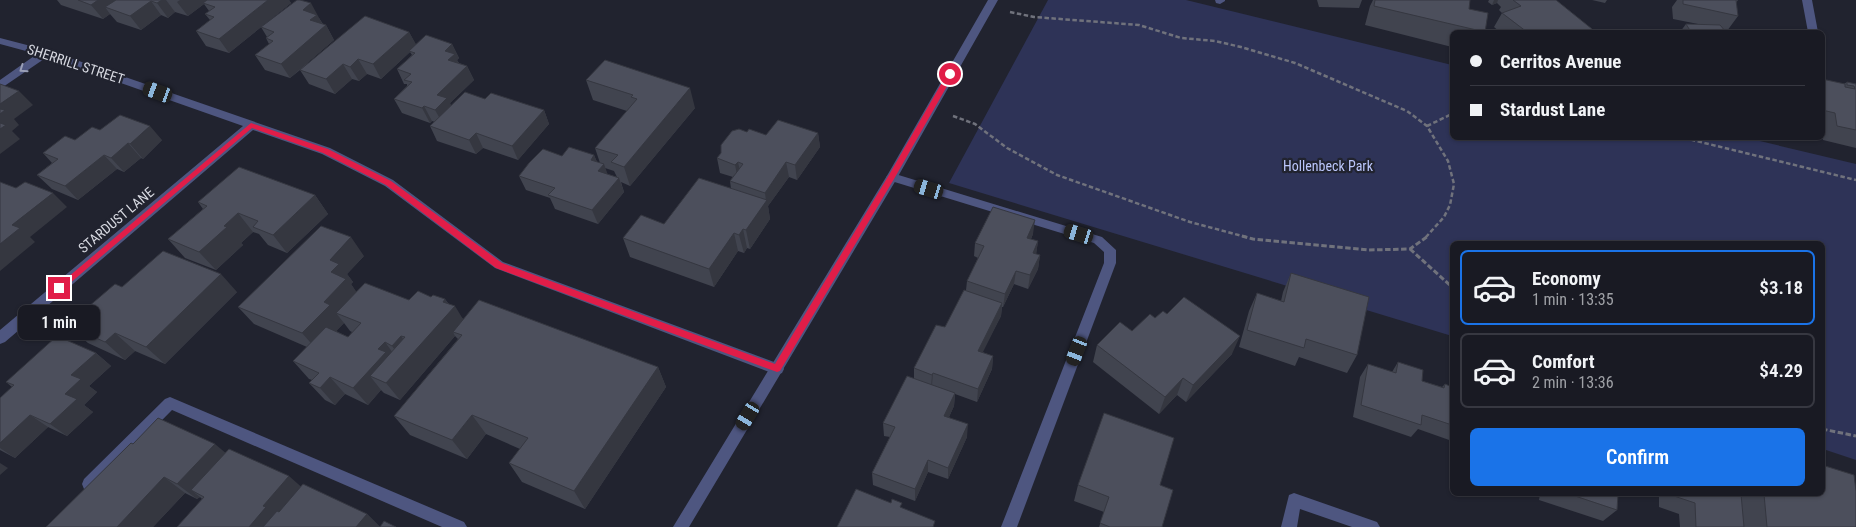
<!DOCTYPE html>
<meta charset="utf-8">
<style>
:root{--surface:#191a23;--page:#262730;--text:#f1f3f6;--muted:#9fa1a6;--line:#373841;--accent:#1a73e8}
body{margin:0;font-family:"Roboto Condensed",sans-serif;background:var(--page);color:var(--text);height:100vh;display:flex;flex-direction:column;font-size:19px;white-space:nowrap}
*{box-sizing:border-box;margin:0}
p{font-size:16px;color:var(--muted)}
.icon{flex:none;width:28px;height:28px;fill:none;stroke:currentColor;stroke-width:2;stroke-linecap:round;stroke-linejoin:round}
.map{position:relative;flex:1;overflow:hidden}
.details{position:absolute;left:1450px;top:241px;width:375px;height:255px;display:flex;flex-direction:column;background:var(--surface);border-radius:8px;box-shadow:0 1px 4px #0004,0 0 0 1px var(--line)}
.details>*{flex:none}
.guide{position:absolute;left:1450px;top:30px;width:375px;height:110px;border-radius:8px;box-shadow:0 1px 4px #0004,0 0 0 1px var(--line);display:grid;align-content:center;height:110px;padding:0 20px;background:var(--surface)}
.end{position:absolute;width:22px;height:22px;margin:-11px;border:6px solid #e11d48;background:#fff;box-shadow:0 0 0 2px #fff}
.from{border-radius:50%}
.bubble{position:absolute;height:35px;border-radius:8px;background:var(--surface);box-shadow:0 1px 4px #0004,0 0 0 1px var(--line);font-size:16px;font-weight:600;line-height:35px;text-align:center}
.car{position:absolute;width:15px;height:30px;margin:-15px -8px;border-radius:6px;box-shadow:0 0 4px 1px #0007;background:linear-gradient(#222 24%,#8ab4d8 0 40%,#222 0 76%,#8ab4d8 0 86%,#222 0)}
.guide b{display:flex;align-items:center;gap:18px;height:48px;font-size:19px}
.guide b+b{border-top:1px solid var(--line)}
.guide i{width:12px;height:12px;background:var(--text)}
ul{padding:9px 0 0;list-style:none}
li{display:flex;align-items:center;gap:15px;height:75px;margin:0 10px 8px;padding:0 10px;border:2px solid var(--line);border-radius:8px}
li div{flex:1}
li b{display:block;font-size:19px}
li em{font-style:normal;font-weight:600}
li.selected{border-color:var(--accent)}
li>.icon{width:45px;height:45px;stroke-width:1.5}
.action{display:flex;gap:10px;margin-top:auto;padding:10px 20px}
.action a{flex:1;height:58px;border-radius:8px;background:var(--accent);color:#fff;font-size:20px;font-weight:600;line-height:58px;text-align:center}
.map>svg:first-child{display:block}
</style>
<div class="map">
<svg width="1856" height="527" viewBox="0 0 1856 527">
<rect width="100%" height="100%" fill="#21232f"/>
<path fill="#2e3357" d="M1048 0H1186L1452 65V138H1747L1856 164V460L1823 449 1822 244H1452V336L949 183Z"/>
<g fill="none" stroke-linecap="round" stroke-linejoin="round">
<path stroke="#70727c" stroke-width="2.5" stroke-dasharray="4.5 2.5" stroke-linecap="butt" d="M1010 12 1034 17 1139 25 1181 38 1215 41 1241 47 1295 63 1407 111 1427 126 1448 161 1454 184 1450 205 1444 217 1426 237
M953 116 975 124 1007 148 1057 175 1190 222 1246 237
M1427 126 1452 114
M1684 138 1856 180"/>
<path stroke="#70727c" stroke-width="3" stroke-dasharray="5.5 2.5" stroke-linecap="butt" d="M1242 236 1253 239 1368 250 1410 249 1428 236
M1410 249 1452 287
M1822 429 1856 436"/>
<path fill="#4e5680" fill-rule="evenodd" d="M1215 0H1225V1L1220 4 1216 3Z
M892 173 1102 237 1116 250V263L1017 527H1001L1104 263V252L1094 243 888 180 886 177Z
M170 397 464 522 467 527H442L172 410 94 489 89 491 84 489 82 484 84 479 165 399Z"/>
<path fill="#4e5680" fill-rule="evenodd" d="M1802 0H1812L1818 32H1808Z
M0 38 50 51 330 148 393 180 503 262 782 365 784 369 782 373 777 375 495 268 385 186 322 154 253 130 5 342 0 344V330L243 126 47 57 0 89V80L37 54 0 44Z
M1294 493 1377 522 1380 527H1352L1300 509 1297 527H1281L1289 495Z"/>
<path fill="#4e5680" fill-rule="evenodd" d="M988 0H998L896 180 689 527H673L888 174Z"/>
</g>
<path fill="#41444f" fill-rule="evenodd" d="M57 0H289L291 3 229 53 206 46 196 31 210 20 205 14 209 11 204 4 188 16 175 12 168 18 161 15 141 30 117 22 110 14 103 19 61 5Z
M1317 0H1362L1359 8 1319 7Z
M1373 0H1470L1469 9 1485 32H1452V47L1365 25 1370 6Z
M1489 0H1556L1592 29 1590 32H1500L1494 27 1502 13 1499 10 1501 7 1497 3 1492 5 1488 2Z
M1592 0H1607L1605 3Z
M1677 0H1738L1736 3 1738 16 1727 31 1724 30 1726 32H1680L1686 24H1698L1673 19 1672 7Z
M319 18 323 24 326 25 334 40 306 64 409 32 416 45 452 44 459 58 457 60 459 63 467 66 474 80 450 103 451 106 485 99 544 110 549 124 518 160 483 148 476 154 437 141 430 126 435 122 432 121 430 123 402 113 394 99 407 86V84H404L397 69 412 55 410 52 381 79 367 74 359 81 352 79 335 94 309 84 300 70 290 78 265 70 255 55 269 44 266 38 267 37 261 27Z
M1822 79 1844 84 1847 82 1856 84V148L1823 140 1822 136Z
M586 80 695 108 630 186 621 182 624 192 598 224 555 209 550 198 526 190 519 176 562 156 594 155 597 162 600 163 595 148 627 111 593 100ZM605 168 614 171 617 177 607 174Z
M100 130 162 140 143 159 141 158 124 172 117 169 78 200 52 189 37 175 52 163 43 153Z
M818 133 820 147 797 180 789 177 768 206 770 219 750 249 747 248 744 253 738 251 714 287 630 257 623 238 664 224 731 189 730 181 733 177 720 173 717 158 766 135Z
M315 195 328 214 287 253 268 245 259 234 253 232 241 243 243 245 216 270 185 258 168 239 203 209 198 202Z
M1033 234 1031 239 1038 241 1036 254 1040 255 1038 269 1028 289 1014 284 1003 307H1002L1001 316 982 352 993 356 992 369 977 402 955 394 954 406 949 417 967 437 948 479 928 472 915 501 873 485 872 473 890 437 884 436 883 423 914 378V368L945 327 966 290 967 281 978 258 974 256 975 243Z
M364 256 347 274 353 282 351 284 356 292 409 300 431 297 445 299 448 303 463 319 658 367 666 387 585 509 522 482 509 463 520 449 486 434 467 459 410 435 394 416 458 339 455 336 400 400 384 393 381 390 368 405 345 394 335 405 325 400 309 383 312 380 309 379 293 361 307 347 254 324 238 307ZM344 323 350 331 352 332 348 337 336 331Z
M1291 273 1357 355 1347 373 1299 357 1295 366 1239 347 1249 311 1257 293 1281 301 1283 292Z
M122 287 237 292 165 364 135 351 125 360 88 343 67 325Z
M1167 314 1232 354 1186 402 1177 395 1159 414 1093 362 1097 345 1132 331 1155 318Z
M96 353 111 366 89 386 97 392 84 405 93 412 67 436 48 427 15 458 0 450V398L12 387 6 382Z
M1398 362 1422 381 1442 387 1445 384 1452 387V441L1418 429 1411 437 1353 417 1360 377 1368 364 1392 372Z
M133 444 226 453 301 487 367 514 380 527H177L202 499 200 497 197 499 185 493 153 527H46Z
M1078 485H1160L1162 527H1099L1104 512 1074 501Z
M1540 494H1618L1617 510 1603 521 1539 500Z
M1649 494H1822L1856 527H1680L1679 514 1659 507V497Z"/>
<path fill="#353740" d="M98 0H131L105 7 110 14 103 19 91 5Z
M162 0H166L175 12 168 18 157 3Z
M180 0H209L203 3 204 4 188 16 177 2Z
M268 0H289L291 3 229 53 219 39Z
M1494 0H1498L1497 3 1492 5Z
M151 1 161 15 141 30 130 16Z
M311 3 324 27 326 25 334 40 290 78 281 64 303 10Z
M1592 29 1590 32H1583Z
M409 32 417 46 409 51 410 52 381 79 373 64Z
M452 44 459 58 457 60 461 68 448 60 445 51Z
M358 59 367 74 359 81 350 67Z
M343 64 352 79 335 94 326 79Z
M467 66 474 80 450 103 455 113 443 124 435 110 437 95Z
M690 88 695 108 630 186 624 167Z
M19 91 33 105 14 119 19 125 12 131 20 139 0 154V104Z
M424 106 432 121 430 123 422 108Z
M544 110 549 124 518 160 512 146Z
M150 126 162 140 143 159 130 144Z
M476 133 483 148 476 154 469 140Z
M818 133 820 147 797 180 795 165Z
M128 143 141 158 124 172 111 158Z
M104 155 117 169 78 200 65 186Z
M594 155 600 169 604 164 609 178 598 171 591 160Z
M738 162 741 176 738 179 735 165Z
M786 162 789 177 768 206 770 219 750 249 746 230 766 201 765 193Z
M619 178 624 192 598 224 592 210Z
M53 193 67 207 30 237 35 242 0 271V244L12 225Z
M315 195 328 214 287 253 273 235Z
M238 213 253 232 241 243 243 245 216 270 199 252 224 226Z
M1035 220 1033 234 1025 252 1027 238Z
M743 229 747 248 744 253 739 235Z
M734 233 738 251 714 287 709 269Z
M351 237 364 256 347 274 353 282 351 284 360 297 336 313 344 323 318 351 302 333 324 302 331 272 330 260Z
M1038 241 1036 255 1033 253Z
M1040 255 1038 269 1028 289 1030 275Z
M1016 271 1014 284 1003 307 1005 294Z
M221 274 237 292 165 364 146 347Z
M445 299 451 309 455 306 466 324 453 332 455 336 400 400 386 383 370 376 381 390 368 405 353 388 378 349 385 342 398 360 404 363 392 346 401 336 413 353Z
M1002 303 1001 316 977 364 978 351Z
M115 333 135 351 125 360 105 342Z
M1240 336 1232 354 1186 402 1193 385Z
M96 353 111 366 89 386 97 392 84 405 93 412 67 436 50 424 65 394 71 375Z
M993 356 992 369 977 402 978 389Z
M658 367 666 387 585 509 574 491Z
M933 373 932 385 931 387 932 375Z
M330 377 345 394 335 405 320 388Z
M1183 378 1177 395 1159 414 1165 397Z
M955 393 954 406 944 428V416Z
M30 415 48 427 15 458 0 448V443Z
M472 415 486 434 467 459 452 440Z
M968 424 967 437 948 479V468Z
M215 444 234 460 191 490 200 497 197 499 177 484Z
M928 460V472L915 501V489Z
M0 463 8 468 0 475Z
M289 476 306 491 280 527H249L263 506Z
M164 477 185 493 153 527H117Z
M367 514 380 527H356Z"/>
<path fill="#4c4f5c" stroke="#353740" d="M78 0H98L91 5Z
M116 0H162L157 3 151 1 130 16 105 7Z
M207 0H268L219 39 196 31 214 17 205 14 215 7 203 3Z
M297 0H300L311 3 303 10 317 15 310 20 326 25 281 64 255 55 273 41 266 38 274 32 261 27Z
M1375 0H1470L1469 9 1488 13 1485 32 1374 6Z
M1513 0H1556L1592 29 1583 32H1527L1502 13 1521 6Z
M1683 0H1736L1738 16 1683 4Z
M365 16 409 32 373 64 358 59 350 67 343 64 326 79 300 70Z
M1686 24 1720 25 1726 32H1691Z
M426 35 452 44 445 51 455 54 448 60 467 66 437 95 447 98 435 110 424 106 422 108 394 99 412 82 404 80 411 74 397 69 415 53 409 51Z
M605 60 690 88 624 167 611 162 618 155 595 148 637 99 631 97 633 95 586 80Z
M1822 79 1845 84V87L1855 89 1854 86 1847 85V82L1856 84V130L1837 126 1835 113 1822 110Z
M0 84 19 91 0 104Z
M465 92 485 99 491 93 544 110 512 146 476 133 469 140 430 126Z
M0 109 5 110 0 114Z
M120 115 150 126 130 144 128 143 111 158 104 155 65 186 37 175 58 159 43 153 65 136 75 140 92 127 100 130Z
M778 120 818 133 795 165 786 162 765 193 730 181 743 164 738 162 735 165 717 158 721 153V145L732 131 739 129 747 132 749 129 766 135Z
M0 123 6 125 0 129Z
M569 147 594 155 591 160 604 164 598 171 619 178 592 210 548 195 555 188 519 176 529 163 543 149 562 156Z
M239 167 315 195 273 235 253 227 258 221 238 213 224 226 227 227 199 252 168 239 207 206 198 202Z
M699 178 767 200 746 230 743 229 739 235 734 233 709 269 623 238 641 215 664 224Z
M0 182 16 188 25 182 53 193 12 225 20 228 0 244Z
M993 207 1035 220 1027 238 1038 241 1033 253 1040 255 1030 275 1016 271 1005 294 967 281 984 246 975 243Z
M321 226 351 237 330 260 339 264 331 272 346 279 324 302 330 305 302 333 238 307Z
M163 251 221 274 146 347 115 333 105 342 67 325 115 284 122 287Z
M1291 273 1369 297 1357 355 1306 339 1304 348 1247 330 1257 293 1284 302Z
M365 283 409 300 418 291 431 297 433 295 445 299 443 302 455 306 386 383 370 376 405 337 401 336 392 346 385 342 378 349 386 352 353 388 330 377 320 388 309 383 319 373 293 361 326 327 348 337 361 323 336 313Z
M964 290 1002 303 978 351 993 356 978 389 933 373 932 375 914 368 936 325 945 327Z
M1184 297 1240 336 1193 385 1183 378 1165 397 1097 345 1120 322 1132 331 1150 314 1155 318 1163 311 1167 314Z
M479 300 658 367 574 491 509 463 528 438 472 415 452 440 394 416 462 335 453 332Z
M57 336 96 353 71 375 81 379 65 394 77 399 50 424 30 415 0 443V398L14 385 6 382Z
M1398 362 1423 370 1422 381 1444 388 1445 384 1452 387V425L1422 415 1421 425 1361 405 1368 364 1396 373Z
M907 376 955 393 944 416 968 424 948 468 928 460 915 489 872 473 895 427 883 423Z
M1104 413 1174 438 1160 485 1173 490 1162 527H1110L1100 523 1109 497 1078 485Z
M158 418 215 444 177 484 164 477 117 527H46L131 443 133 444Z
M229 449 289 476 263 506 266 507 249 527H177L204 497 191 490Z
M1822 465 1854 475 1856 491V527H1767L1764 494H1822Z
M303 484 367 514 356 527H263L277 511 279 512Z
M856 489 891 503 892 499 902 503 900 507 935 521 933 527H837Z
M1569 494H1618L1617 510Z
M1674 494H1741L1744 527H1696L1695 503 1674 496Z
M384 521 396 527H380Z"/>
<defs><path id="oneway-chevron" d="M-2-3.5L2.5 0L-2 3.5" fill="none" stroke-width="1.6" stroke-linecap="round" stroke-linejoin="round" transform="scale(1.25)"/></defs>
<use stroke="#9a9fb6" href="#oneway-chevron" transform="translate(23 69) rotate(145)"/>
<path fill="#e11d48" d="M948 72 954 74 894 179 780 371 777 372 496 268 386 185 323 153 252 128 62 290H56L55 288 251 123 328 149 391 181 502 263 775 364 889 175Z"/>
<g text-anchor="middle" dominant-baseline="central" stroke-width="4.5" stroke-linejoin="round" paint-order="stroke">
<g font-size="14" fill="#d8dae2" stroke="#21232f">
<text transform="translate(76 64) rotate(18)">SHERRILL STREET</text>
<text transform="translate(116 220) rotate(-40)">STARDUST LANE</text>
</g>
<g font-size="14" fill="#bcc7fc" stroke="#21232f">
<text x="1328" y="166">Hollenbeck Park</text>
</g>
</g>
</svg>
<i class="end from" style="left:950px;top:74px"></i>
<i class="end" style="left:59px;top:288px"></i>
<div class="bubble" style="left:18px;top:305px;width:82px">1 min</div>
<i class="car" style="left:158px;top:92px;rotate:290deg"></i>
<i class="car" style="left:929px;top:189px;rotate:287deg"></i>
<i class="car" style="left:1079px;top:234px;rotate:287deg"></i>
<i class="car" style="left:1077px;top:351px;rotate:201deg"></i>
<i class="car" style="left:748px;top:416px;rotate:211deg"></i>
<div class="guide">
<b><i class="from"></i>Cerritos Avenue</b>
<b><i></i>Stardust Lane</b>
</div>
<section class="details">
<ul>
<li class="selected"><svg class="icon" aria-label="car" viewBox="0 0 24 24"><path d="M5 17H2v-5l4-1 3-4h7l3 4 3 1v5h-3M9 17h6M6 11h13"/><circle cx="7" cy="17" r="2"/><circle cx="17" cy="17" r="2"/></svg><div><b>Economy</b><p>1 min · 13:35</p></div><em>$3.18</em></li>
<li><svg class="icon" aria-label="car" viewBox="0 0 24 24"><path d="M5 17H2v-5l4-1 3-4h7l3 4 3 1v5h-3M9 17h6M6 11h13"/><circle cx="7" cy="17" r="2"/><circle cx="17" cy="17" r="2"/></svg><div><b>Comfort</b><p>2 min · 13:36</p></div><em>$4.29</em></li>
</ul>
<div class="action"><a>Confirm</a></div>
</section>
</div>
